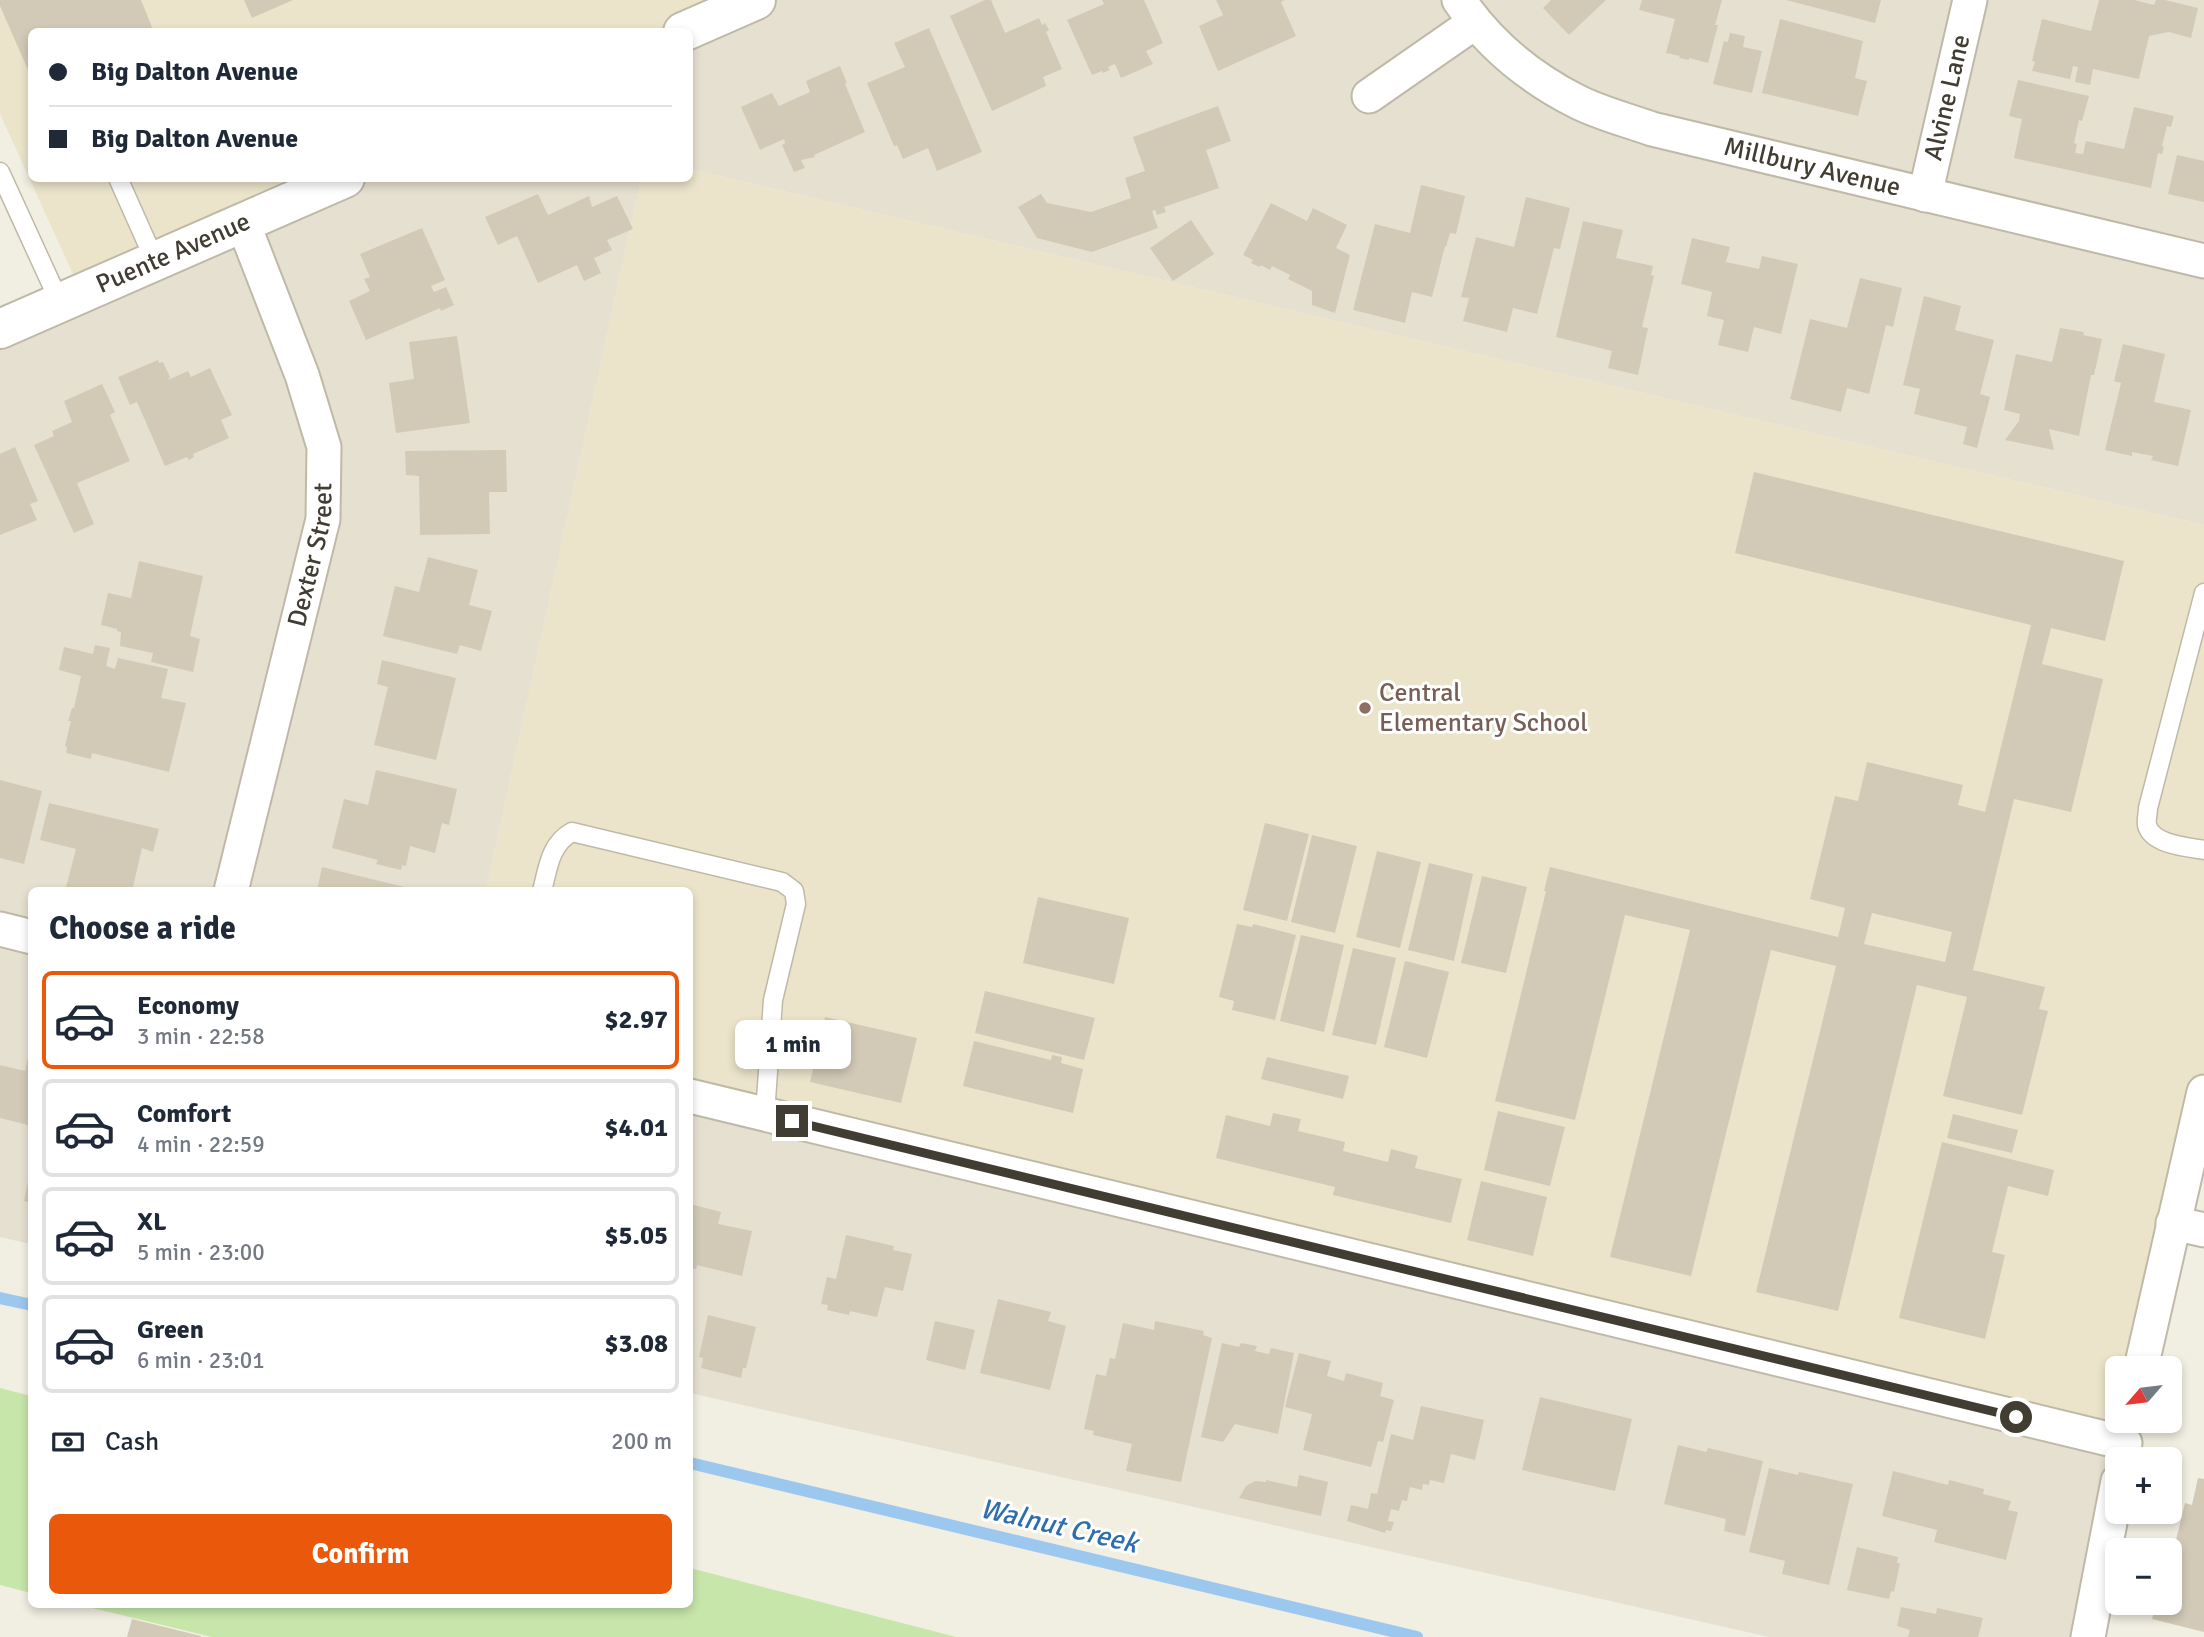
<!DOCTYPE html>
<meta charset="utf-8">
<style>
:root{--surface:#fff;--page:#f2f2f3;--text:#1f2937;--muted:#747a83;--line:#e0e1e3;--accent:#ea580c}
body{margin:0;font-family:Signika,sans-serif;background:var(--page);color:var(--text);height:100vh;display:flex;flex-direction:column;font-size:26px;white-space:nowrap}
*{box-sizing:border-box;margin:0}
p{font-size:23px;color:var(--muted)}
.icon{flex:none;width:38px;height:38px;fill:none;stroke:currentColor;stroke-width:2;stroke-linecap:round;stroke-linejoin:round}
.map{position:relative;flex:1;overflow:hidden}
.panel{position:absolute;left:28px;top:887px;width:665px;height:721px;display:flex;flex-direction:column;background:var(--surface);border-radius:10px;box-shadow:0 4px 10px #0003}
.panel>*{flex:none}
.top-card{position:absolute;left:28px;top:28px;width:665px;height:154px;border-radius:10px;box-shadow:0 4px 10px #0003;display:grid;align-content:center;height:154px;padding:0 21px;background:var(--surface)}
.needle{width:46px;rotate:242deg}
.buttons{position:absolute;left:2105px;top:1356px;display:grid;gap:14px}
.buttons a{display:grid;place-items:center;width:77px;height:77px;border-radius:10px;background:var(--surface);box-shadow:0 4px 10px #0003;font-size:35px}
.end{position:absolute;width:32px;height:32px;margin:-16px;border:9px solid #423d33;background:#fff;box-shadow:0 0 0 4px #fff}
.from{border-radius:50%}
.bubble{position:absolute;height:49px;border-radius:10px;background:var(--surface);box-shadow:0 4px 10px #0003;font-size:23px;font-weight:700;line-height:49px;text-align:center}
.top-card b{display:flex;align-items:center;gap:24px;height:66px;font-size:26px}
.top-card b+b{border-top:2px solid var(--line)}
.top-card i{width:18px;height:18px;background:var(--text)}
ul{padding:0;list-style:none}
li{display:flex;align-items:center;gap:21px;height:98px;margin:0 14px 10px;padding:0 7px;border:4px solid var(--line);border-radius:10px}
li div{flex:1}
li b{display:block;font-size:26px}
li em{font-style:normal;font-weight:700}
li.on{border-color:var(--accent)}
li>.icon{width:63px;height:63px;stroke-width:1.5}
h2{padding:0 21px;font-size:32px;line-height:84px}
.pay{display:flex;align-items:center;gap:18px;height:77px;padding:0 21px;font-size:26px}
.pay p{margin-inline-start:auto}
.primary-button{display:flex;gap:14px;margin-top:auto;padding:14px 21px}
.primary-button a{flex:1;height:80px;border-radius:10px;background:var(--accent);color:#fff;font-size:28px;font-weight:700;line-height:80px;text-align:center}
.map>svg:first-child{display:block}
</style>
<div class="map">
<svg width="2204" height="1637" viewBox="0 0 2204 1637">
<rect width="100%" height="100%" fill="#f1eee2"/>
<path fill="#e5e0d0" d="M756 0H2204V525L690 169V32Z
M345 179H641L486 891H32L31 1244 0 1237V330Z
M690 1096 2125 1443 2122 1459 2118 1460 2117 1481 2088 1637H1769L690 1393Z"/>
<path fill="#ebe4cb" d="M0 0H756L683 32H32V178L345 179 82 294 0 114Z
M690 169 2204 525V1092L2141 1368H2118V1421H2130L2125 1443 690 1096V891H486L641 179 690 178Z"/>
<path fill="#c7e6aa" d="M0 1388 31 1396V1593L0 1585Z
M690 1568 956 1637H212L80 1605H690Z"/>
<g fill="none" stroke-linecap="round" stroke-linejoin="round">
<path stroke="#9cc8ef" stroke-width="12" d="M0 1298 32 1305
M690 1463 1417 1637"/>
</g>
<path fill="#d2cab7" fill-rule="evenodd" d="M0 0H141L154 32H32V79L0 6Z
M244 0H293L252 18Z
M985 0H991L1005 33 1039 18 1042 25 1045 23 1049 30 1046 32 1062 69 1043 77 1046 86 992 111 950 16Z
M1102 0H1144L1163 43 1146 51 1153 64 1121 78 1115 64 1108 67 1110 70 1103 73 1102 71 1092 75 1067 20 1104 4Z
M1216 0H1285L1281 2 1296 36 1218 71 1199 26 1223 15Z
M1551 0H1606L1569 35 1543 8Z
M1642 0H1722L1715 25H1718L1708 63 1689 58V60L1679 58 1680 56 1666 53 1675 19 1639 10Z
M1786 0H1881L1875 23Z
M2099 0H2134L2154 5 2156 0H2165L2198 8 2191 38 2169 32 2149 36 2139 79 2093 69 2090 85 2075 82 2078 67 2073 66 2070 79 2032 71 2035 62 2032 61 2042 19 2091 31Z
M1780 19 1863 41 1855 78 1867 81 1858 116 1762 93Z
M929 28 982 152 937 171 928 148 903 159 897 145 894 146 867 83 905 67 894 43Z
M1730 33 1745 36 1743 47 1762 51 1752 93 1713 84 1724 41 1728 42Z
M840 66 847 83 845 84 865 132 814 155 815 157 801 160 805 168 794 172 782 145 785 143 784 139 760 150 741 107 772 93 779 106 810 92 806 81Z
M2018 80 2089 96 2082 121 2079 120 2074 143 2077 144 2075 153 2083 154 2086 141 2124 149 2134 107 2174 116 2171 127 2167 126 2162 146 2164 147 2162 154 2158 153 2151 188 2014 158 2022 119 2009 116Z
M1218 106 1231 141 1206 150 1219 188 1164 207 1166 212 1157 215 1155 210 1152 211 1158 228 1092 252 1037 238 1018 207 1041 194 1047 203 1091 212 1131 198 1125 178 1145 171 1133 137Z
M2177 155 2204 161V202L2168 194Z
M1421 185 1465 196 1456 234 1450 233 1446 247 1445 246 1432 297 1412 292 1405 323 1353 310 1375 224 1410 233Z
M538 194 548 215 589 196 592 207 617 196 633 229 607 240 612 250 594 258 601 273 584 281 577 265 538 283 517 236 498 245 485 217Z
M1526 197 1570 208 1560 249 1554 248 1537 314 1513 308 1507 332 1463 321 1469 298 1461 297 1476 237 1514 247Z
M1271 203 1307 221 1313 208 1347 225 1336 248 1350 255 1335 313 1312 305V291L1288 279 1290 275 1272 266 1270 270 1261 265 1260 267 1251 263 1253 260 1243 255Z
M1191 220 1214 254 1173 281 1150 248Z
M1583 221 1623 230 1616 258 1653 266 1651 275 1654 276 1642 327 1648 328 1638 375 1608 368 1612 351 1556 337Z
M422 228 445 280 431 286 434 292 446 287 454 305 441 311 440 308 366 340 349 301 370 291 364 279 370 277 360 254Z
M1692 238 1730 247 1726 262 1759 269 1762 256 1798 264 1781 334 1754 327 1748 352 1718 345 1724 320 1707 316 1712 292 1681 284Z
M1860 278 1902 288 1893 327 1886 325 1869 394 1847 388 1841 412 1790 399 1810 319 1847 328Z
M1924 296 1961 306 1955 330 1994 340 1980 394 1990 397 1977 448 1963 444 1967 427 1914 414 1920 389 1903 385Z
M2060 328 2084 332 2083 335 2102 339 2094 375H2091L2079 436 2049 429 2054 450 2005 440 2019 421 2020 414 2004 410 2016 354 2052 362Z
M457 336 470 423 396 433 389 383 414 379 409 342Z
M2123 344 2165 354 2154 402 2191 410 2178 466 2151 460 2153 456 2132 452V456L2105 450 2121 383 2114 381Z
M158 360 159 363 163 362 170 377 168 380 188 371 191 377 210 368 232 415 221 420 229 438 193 454 194 457 189 460 187 457 165 466 137 402 130 405 118 377Z
M102 384 115 412 110 415 130 461 77 483 94 524 74 533 34 445 54 436 52 431 72 422 64 401Z
M15 447 38 501 30 504 37 520 0 535V454Z
M506 450 507 492H489L490 534 420 535 419 476 406 475 405 451Z
M1754 472 2124 561 2105 641 2051 628 2042 664 2103 679 2071 812 2014 799 1973 970 2045 987 2039 1009 2048 1011 2022 1115 1943 1096 1967 997 1917 985 1838 1311 1756 1292 1836 966 1771 950 1691 1276 1610 1257 1690 930 1625 915 1575 1120 1495 1101 1546 891H1544L1550 867 1838 937 1845 908 1810 899 1835 796 1858 801 1867 762 1963 785 1958 805 1985 812 2031 625 1735 553ZM1872 913 1952 932 1945 962 1864 944Z
M428 557 478 570 469 605 492 611 481 651 460 645 457 654 383 636 395 586 419 592Z
M139 561 203 576 190 636 200 639 193 672 151 662 153 653 120 646 121 632 117 631V629L101 625 108 593 131 598Z
M95 645 110 648 106 666 115 669 118 658 168 669 161 698 186 703 169 772 92 753 91 759 66 753 67 747 65 746 71 721H68L72 708H74L81 676 59 670 64 647 93 654Z
M382 660 456 678 436 760 374 745 388 687 377 684Z
M376 770 457 789 449 825 442 823 435 853 410 846 406 866 402 865 401 870 376 864 378 860 332 848 344 799 368 805Z
M0 780 42 791 24 864 0 858Z
M49 803 159 829 153 852 142 848 132 891H65L76 849 40 840Z
M1265 823 1309 834 1287 921 1243 910Z
M1312 835 1357 846 1335 933 1291 922Z
M1377 851 1421 862 1400 948 1356 937Z
M1429 863 1473 874 1454 961 1408 950Z
M322 867 417 890V891H317Z
M1482 876 1527 887 1506 973 1461 963Z
M1038 897 1129 918 1114 984 1023 963Z
M1237 924 1252 927 1253 924 1296 935 1275 1020 1232 1010 1234 1001 1219 997Z
M1301 935 1344 945 1324 1032 1280 1021Z
M1353 948 1396 958 1376 1045 1332 1035Z
M1405 961 1449 972 1427 1058 1384 1047Z
M985 991 1095 1018 1084 1060 975 1033Z
M825 1017 917 1038 901 1103 810 1082Z
M974 1041 1051 1060 1052 1055 1062 1057 1061 1063 1083 1069 1073 1113 963 1086Z
M30 1048H32V1126L0 1118V1065L25 1071Z
M1267 1057 1349 1076 1343 1099 1261 1079Z
M1498 1111 1565 1127 1550 1186 1484 1170Z
M1273 1113 1301 1119 1298 1131 1345 1142 1343 1151 1388 1162 1391 1149 1418 1156 1415 1168 1462 1179 1451 1223 1333 1195 1335 1187 1216 1158 1226 1115 1270 1126Z
M1953 1114 2018 1130 2012 1153 1947 1138Z
M1942 1142 2054 1170 2048 1196 2008 1186 1992 1252 2005 1255 1985 1339 1899 1318Z
M30 1172H32V1203L24 1201Z
M1481 1181 1547 1197 1533 1256 1467 1240Z
M690 1204 721 1212 718 1224 752 1231 742 1276 697 1265 696 1269 690 1268Z
M846 1235 894 1246 893 1250 912 1254 903 1291 885 1287 877 1317 850 1311 849 1315 827 1310 828 1305 821 1304 827 1277 836 1279Z
M998 1299 1051 1312 1048 1321 1066 1326 1050 1390 980 1373Z
M708 1315 756 1327 746 1368H743L741 1378 701 1368 703 1358 699 1357Z
M935 1321 975 1330 965 1370 926 1360Z
M1155 1321 1204 1331 1203 1335 1212 1338 1181 1482 1126 1471 1132 1444 1093 1435 1094 1431 1084 1429 1096 1374 1106 1376 1110 1358 1115 1359 1123 1323 1154 1330Z
M1222 1343 1239 1347 1241 1343 1257 1346 1255 1351 1269 1354 1271 1348 1294 1353 1278 1434 1235 1424 1223 1442 1201 1437Z
M1299 1353 1331 1361 1327 1376 1344 1381 1346 1373 1383 1383 1380 1396 1394 1400 1383 1442 1378 1441 1371 1467 1303 1450 1312 1414 1285 1407Z
M1540 1397 1632 1419 1615 1491 1522 1470Z
M1421 1406 1484 1420 1475 1460 1451 1454 1444 1483 1430 1480 1429 1485 1423 1484 1422 1490 1410 1487 1407 1501 1402 1500 1399 1511 1391 1509 1388 1521 1394 1522 1391 1531 1386 1530 1385 1533 1347 1521 1351 1505 1368 1509 1371 1493 1377 1494 1391 1434 1413 1440Z
M1678 1445 1706 1452 1708 1448 1763 1461 1745 1536 1724 1531 1726 1519 1664 1504Z
M1769 1468 1798 1475 1799 1472 1853 1484 1829 1585 1782 1574 1785 1561 1749 1552Z
M1893 1471 1948 1485 1949 1480 1984 1489 1983 1494 2011 1501 2008 1510 2018 1512 2006 1560 1934 1542 1937 1530 1882 1516Z
M1299 1475 1328 1482 1321 1516 1239 1498 1246 1486 1255 1481 1266 1482V1480L1297 1487Z
M2198 1478 2204 1479V1632L2152 1619 2156 1603H2170L2169 1550 2172 1540H2176L2185 1503 2192 1505Z
M1857 1547 1898 1557 1897 1563H1900L1894 1592 1891 1591 1889 1599 1847 1590Z
M1901 1607 1936 1614 1937 1608 1983 1618 1978 1637H1908L1910 1630 1897 1626Z
M132 1619 201 1636V1637H127Z"/>
<g fill="none" stroke-linecap="round" stroke-linejoin="round">
<g stroke="#bfb9a8" stroke-width="21">
<path id="service" d="M0 172 60 303
M118 178 155 261
M2204 593 2148 808C2148 813 2146 821 2147 825 2152 845 2188 847 2204 850
M542 891C548 868 550 844 572 832L782 882 794 891 796 904 773 1000 765 1114"/>
</g>
<g stroke="#bfb9a8" stroke-width="37">
<g id="minor">
<path id="s1" d="M1459 0C1488 43 1529 77 1576 101 1599 113 1627 120 1652 129L2204 261"/>
<path d="M1369 96 1474 23"/>
<path id="s2" d="M1925 195 1970 0"/>
<path id="s3" d="M231 891 323 519 324 447 302 375 243 223"/>
<path d="M0 929 32 937"/>
<path d="M690 1096 2125 1443"/>
<path d="M2173 1223 2204 1230"/>
<path d="M2141 1368 2204 1092"/>
<path d="M2088 1637 2118 1481"/>
</g>
</g>
<g stroke="#bfb9a8" stroke-width="42">
<g id="tertiary">
<path d="M683 32 756 0"/>
<path id="s4" d="M0 329 345 178"/>
</g>
</g>
<use href="#service" stroke="#fff" stroke-width="18"/>
<use href="#minor" stroke="#fff" stroke-width="33"/>
<use href="#tertiary" stroke="#fff" stroke-width="38"/>
</g>
<g fill="none" stroke-linecap="round" stroke-linejoin="round">
<path stroke="#423d33" stroke-width="9" d="M792 1121 2016 1417"/>
</g>
<circle fill="#8d6e63" stroke="#fff" stroke-width="2.5" cx="1365" cy="708" r="7"/>
<g text-anchor="middle" dominant-baseline="central" stroke-width="6" stroke-linejoin="round" paint-order="stroke">
<g font-size="26" fill="#423d33" stroke="#fff">
<text stroke="none"><textPath href="#s2" startOffset="100">Alvine Lane</textPath></text>
<text stroke="none"><textPath href="#s1" startOffset="402">Millbury Avenue</textPath></text>
<text stroke="none"><textPath href="#s4" startOffset="189">Puente Avenue</textPath></text>
<text stroke="none"><textPath href="#s3" startOffset="346">Dexter Street</textPath></text>
</g>
<g font-size="26" fill="#785e54" stroke="#fff" text-anchor="start">
<text x="1379" y="693">Central<tspan x="1379" dy="30">Elementary School</tspan></text>
</g>
<g font-size="28" font-style="italic" fill="#2d6ead" stroke="#fff">
<text transform="translate(1059 1526) rotate(13)">Walnut Creek</text>
</g>
</g>
</svg>
<div class="buttons">
<a><svg class="needle" viewBox="-14 -14 28 28"><path d="M0-13l5 13h-10z" fill="#e53935"/><path d="M0 13l5-13h-10z" fill="#747a83"/></svg></a>
<a>+</a>
<a>−</a>
</div>
<i class="end from" style="left:2016px;top:1417px"></i>
<i class="end" style="left:792px;top:1121px"></i>
<div class="bubble" style="left:735px;top:1020px;width:116px">1 min</div>
<div class="top-card">
<b><i class="from"></i>Big Dalton Avenue</b>
<b><i></i>Big Dalton Avenue</b>
</div>
<section class="panel">
<h2>Choose a ride</h2>
<ul>
<li class="on"><svg class="icon" aria-label="car" viewBox="0 0 24 24"><path d="M5 17H2v-5l4-1 3-4h7l3 4 3 1v5h-3M9 17h6M6 11h13"/><circle cx="7" cy="17" r="2"/><circle cx="17" cy="17" r="2"/></svg><div><b>Economy</b><p>3 min · 22:58</p></div><em>$2.97</em></li>
<li><svg class="icon" aria-label="car" viewBox="0 0 24 24"><path d="M5 17H2v-5l4-1 3-4h7l3 4 3 1v5h-3M9 17h6M6 11h13"/><circle cx="7" cy="17" r="2"/><circle cx="17" cy="17" r="2"/></svg><div><b>Comfort</b><p>4 min · 22:59</p></div><em>$4.01</em></li>
<li><svg class="icon" aria-label="car" viewBox="0 0 24 24"><path d="M5 17H2v-5l4-1 3-4h7l3 4 3 1v5h-3M9 17h6M6 11h13"/><circle cx="7" cy="17" r="2"/><circle cx="17" cy="17" r="2"/></svg><div><b>XL</b><p>5 min · 23:00</p></div><em>$5.05</em></li>
<li><svg class="icon" aria-label="car" viewBox="0 0 24 24"><path d="M5 17H2v-5l4-1 3-4h7l3 4 3 1v5h-3M9 17h6M6 11h13"/><circle cx="7" cy="17" r="2"/><circle cx="17" cy="17" r="2"/></svg><div><b>Green</b><p>6 min · 23:01</p></div><em>$3.08</em></li>
</ul>
<div class="pay"><svg class="icon" aria-label="cash" viewBox="0 0 24 24"><path d="M3 7h18v10H3z"/><circle cx="12" cy="12" r="2"/></svg>Cash<p>200 m</p></div>
<div class="primary-button"><a>Confirm</a></div>
</section>
</div>
